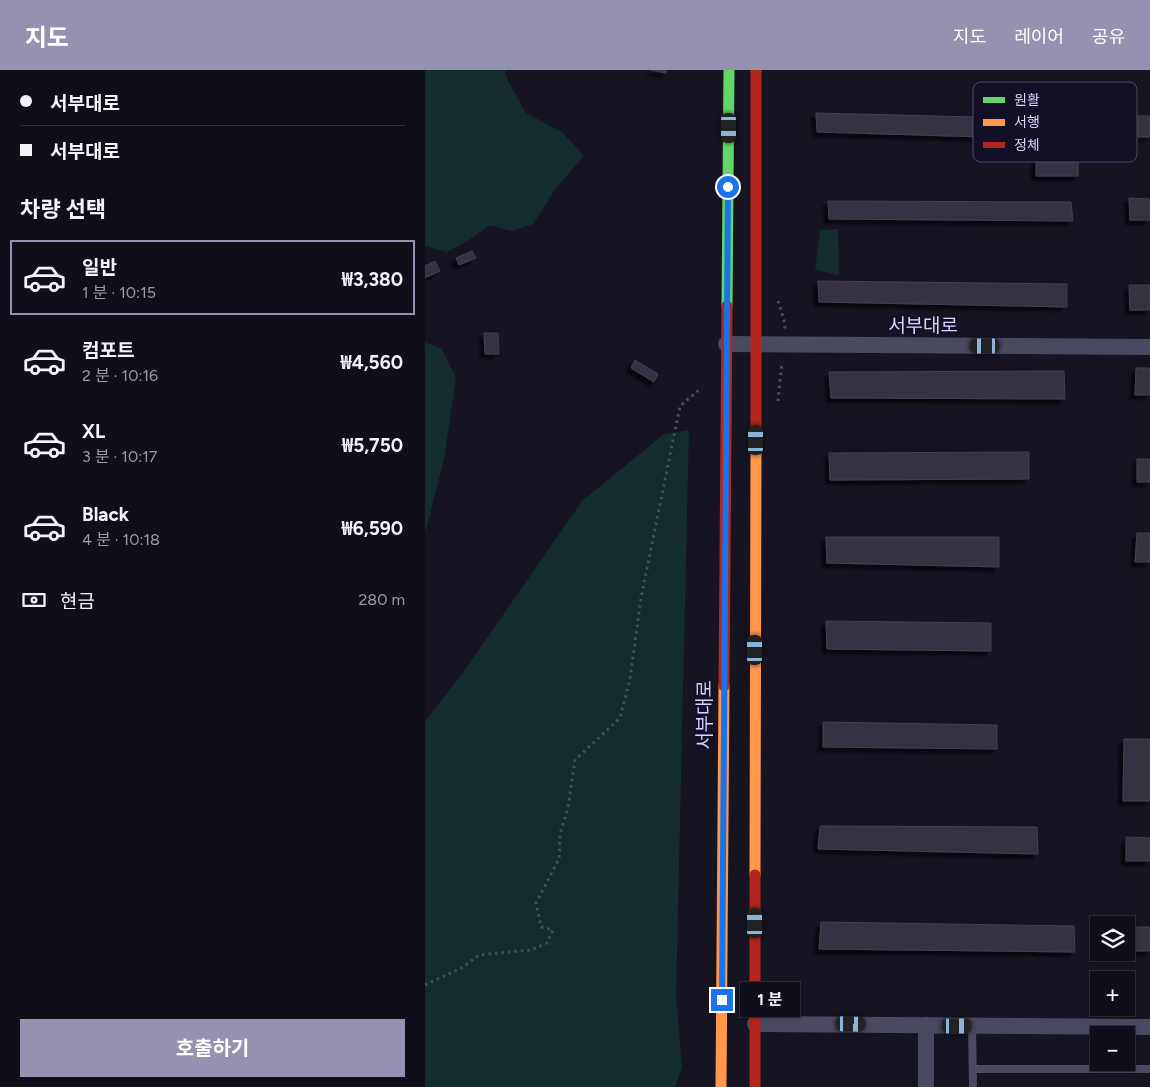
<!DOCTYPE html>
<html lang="ko">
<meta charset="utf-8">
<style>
:root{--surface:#100f19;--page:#1e1d26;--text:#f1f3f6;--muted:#9c9ca2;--line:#302f38;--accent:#9591b1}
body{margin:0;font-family:Figtree,"Noto Sans KR",sans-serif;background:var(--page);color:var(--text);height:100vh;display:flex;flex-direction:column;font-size:19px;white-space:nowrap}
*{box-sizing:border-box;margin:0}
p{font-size:16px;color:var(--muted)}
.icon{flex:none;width:28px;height:28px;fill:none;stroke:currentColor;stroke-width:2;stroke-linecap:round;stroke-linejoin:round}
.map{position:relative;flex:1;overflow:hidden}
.side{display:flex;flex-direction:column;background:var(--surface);width:425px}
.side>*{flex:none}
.banner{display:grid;align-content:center;height:110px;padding:0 20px;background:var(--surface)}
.tools{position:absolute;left:665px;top:846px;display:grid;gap:10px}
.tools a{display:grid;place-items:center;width:45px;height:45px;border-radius:0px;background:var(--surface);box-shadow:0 1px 4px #0004,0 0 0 1px var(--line);font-size:25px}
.end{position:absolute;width:22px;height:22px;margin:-11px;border:6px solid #1a73e8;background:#fff;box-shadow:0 0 0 2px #fff}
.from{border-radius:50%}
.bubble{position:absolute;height:35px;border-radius:0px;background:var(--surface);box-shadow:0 1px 4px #0004,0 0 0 1px var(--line);font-size:16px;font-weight:700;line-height:35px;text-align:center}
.car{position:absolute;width:15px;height:30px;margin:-15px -8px;border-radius:6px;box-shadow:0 0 4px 1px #0007;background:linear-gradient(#222 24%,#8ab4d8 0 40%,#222 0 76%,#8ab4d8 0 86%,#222 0)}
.banner b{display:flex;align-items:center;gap:18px;height:48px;font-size:19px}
.banner b+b{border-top:1px solid var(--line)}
.banner i{width:12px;height:12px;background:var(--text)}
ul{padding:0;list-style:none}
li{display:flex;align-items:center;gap:15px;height:75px;margin:0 10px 8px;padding:0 10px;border:2px solid transparent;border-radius:0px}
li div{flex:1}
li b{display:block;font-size:19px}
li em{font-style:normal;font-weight:700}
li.active{border-color:var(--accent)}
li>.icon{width:45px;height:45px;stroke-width:1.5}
h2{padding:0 20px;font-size:22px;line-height:60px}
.pay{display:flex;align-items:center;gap:12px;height:55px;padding:0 20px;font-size:19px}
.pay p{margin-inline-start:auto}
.action{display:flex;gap:10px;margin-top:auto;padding:10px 20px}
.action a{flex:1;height:58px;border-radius:0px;background:var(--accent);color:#fff;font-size:20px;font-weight:700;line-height:58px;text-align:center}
header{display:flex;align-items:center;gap:30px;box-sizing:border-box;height:70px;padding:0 25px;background:var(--accent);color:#fff}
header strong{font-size:24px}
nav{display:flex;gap:28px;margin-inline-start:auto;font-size:18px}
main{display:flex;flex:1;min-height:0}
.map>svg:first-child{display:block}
</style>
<header>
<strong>지도</strong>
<nav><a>지도</a><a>레이어</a><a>공유</a></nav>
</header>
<main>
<section class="side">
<div class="banner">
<b><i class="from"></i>서부대로</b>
<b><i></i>서부대로</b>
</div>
<h2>차량 선택</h2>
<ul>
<li class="active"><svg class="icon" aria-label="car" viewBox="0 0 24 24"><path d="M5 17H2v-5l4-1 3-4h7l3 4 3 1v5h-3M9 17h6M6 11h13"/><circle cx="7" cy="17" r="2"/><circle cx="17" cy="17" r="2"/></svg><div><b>일반</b><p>1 분 · 10:15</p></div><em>₩3,380</em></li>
<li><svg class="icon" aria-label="car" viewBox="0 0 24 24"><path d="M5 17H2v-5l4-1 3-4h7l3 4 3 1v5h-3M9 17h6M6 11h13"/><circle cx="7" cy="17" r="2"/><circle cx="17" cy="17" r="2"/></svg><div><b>컴포트</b><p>2 분 · 10:16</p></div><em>₩4,560</em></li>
<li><svg class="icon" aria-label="car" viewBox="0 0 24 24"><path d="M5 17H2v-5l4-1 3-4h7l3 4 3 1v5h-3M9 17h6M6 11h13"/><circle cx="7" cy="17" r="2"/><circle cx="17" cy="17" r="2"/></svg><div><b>XL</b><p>3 분 · 10:17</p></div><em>₩5,750</em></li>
<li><svg class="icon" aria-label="car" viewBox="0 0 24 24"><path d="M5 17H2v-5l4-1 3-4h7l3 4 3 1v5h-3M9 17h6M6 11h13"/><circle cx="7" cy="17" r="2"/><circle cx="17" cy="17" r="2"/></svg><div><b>Black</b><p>4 분 · 10:18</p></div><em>₩6,590</em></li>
</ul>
<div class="pay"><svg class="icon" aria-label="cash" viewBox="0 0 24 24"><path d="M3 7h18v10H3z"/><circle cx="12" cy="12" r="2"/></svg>현금<p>280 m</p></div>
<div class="action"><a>호출하기</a></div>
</section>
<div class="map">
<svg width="725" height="1017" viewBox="0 0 725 1017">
<defs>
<filter id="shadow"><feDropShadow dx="-4.5" dy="4.5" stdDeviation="1" flood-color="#0009"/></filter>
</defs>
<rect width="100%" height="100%" fill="#161421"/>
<path fill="#132c2d" d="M0 0H80L83 11 101 43 137 62 159 86 131 118 108 154 86 161 65 155 44 170 22 182 0 176Z
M413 159 414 205 390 200 395 160Z
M0 272 17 279 31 308 19 389 0 463Z
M264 360 251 925 257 998 250 1017H0V651L37 604 157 431 239 364Z"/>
<path fill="#343243" stroke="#433f54" filter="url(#shadow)" d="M225 0H241V3Z
M612 35H654L653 106H611Z
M391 43 591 48 592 68 392 62Z
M704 46H725V67H704Z
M704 128 725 129V150H705Z
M403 131 646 132 648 151 404 149Z
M47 181 51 188 34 195 31 188Z
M10 191 15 201 0 208V196Z
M393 211 642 214V237L394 232Z
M704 215H725V240H705Z
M59 263H73L74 284H60Z
M210 290 233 304 229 312 206 298Z
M711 298H725V325H710Z
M639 301 640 329 406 328 404 302Z
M604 382V409L405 410 404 383Z
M712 389H725V412H712Z
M712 463H725V492H710Z
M401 467H574V497L402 493Z
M401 551 566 553V581L402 579Z
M398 652 572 655V679L398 677Z
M699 669H725V731H698Z
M395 756 612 757 613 784 393 779Z
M701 767 725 768V791H701Z
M396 852 649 856 650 882 394 879Z
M701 857H725V881H701Z"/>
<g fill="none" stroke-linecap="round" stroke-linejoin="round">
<path stroke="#44505f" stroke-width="3" stroke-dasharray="2.5 4" stroke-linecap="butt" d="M353 231 359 250 360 259
M353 331 357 292
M0 915 38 897 54 885 106 880 122 873 128 860 116 857 111 833 134 789 135 764 143 737 150 690 195 648 205 609 216 528 255 336 275 319"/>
<path stroke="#4a4962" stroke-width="8" d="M547 956 548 1017
M548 999H725"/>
<path stroke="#4a4962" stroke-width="16" d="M301 274 725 277
M330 954 725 957
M501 1017V955"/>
<path stroke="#63d668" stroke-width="11" d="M302 236 304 0"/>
<path stroke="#ff974d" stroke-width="11" d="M330 805 331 373
M296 1017 299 616"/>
<path stroke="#b3261e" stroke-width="11" d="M331 373V0
M299 616 302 236
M330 1017V805"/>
</g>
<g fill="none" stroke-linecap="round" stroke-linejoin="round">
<path stroke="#1a73e8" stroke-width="6" d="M297 930 303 117"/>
</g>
<g text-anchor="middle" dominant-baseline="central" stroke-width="4" stroke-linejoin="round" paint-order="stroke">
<g font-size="19" fill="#d9d4ff" stroke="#130f26">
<text x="498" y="255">서부대로</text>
<text transform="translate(279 645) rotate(-90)">서부대로</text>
</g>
</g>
<rect x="548" y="12" width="164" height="80" rx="8" fill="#130f26" stroke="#4e4a67" stroke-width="1"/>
<rect x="558" y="27" width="22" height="6" fill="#63d668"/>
<rect x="558" y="49" width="22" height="7" fill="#ff974d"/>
<rect x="558" y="72" width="22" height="6" fill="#b3261e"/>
<g font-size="14" fill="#d9d4ff">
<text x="589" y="35">원활</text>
<text x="589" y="57">서행</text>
<text x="589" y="80">정체</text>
</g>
</svg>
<div class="tools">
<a><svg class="icon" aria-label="layers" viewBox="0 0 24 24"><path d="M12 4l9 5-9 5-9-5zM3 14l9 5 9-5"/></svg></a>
<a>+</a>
<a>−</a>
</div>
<i class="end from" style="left:303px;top:117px"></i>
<i class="end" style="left:297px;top:930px"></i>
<div class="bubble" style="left:315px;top:912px;width:60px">1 분</div>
<i class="car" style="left:304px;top:58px;rotate:180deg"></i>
<i class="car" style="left:560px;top:276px;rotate:270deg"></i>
<i class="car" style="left:331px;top:370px;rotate:0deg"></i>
<i class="car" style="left:330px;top:580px;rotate:0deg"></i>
<i class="car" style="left:330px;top:853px;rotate:0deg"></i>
<i class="car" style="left:426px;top:954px;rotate:91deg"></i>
<i class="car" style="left:532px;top:956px;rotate:90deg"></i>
</div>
</main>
